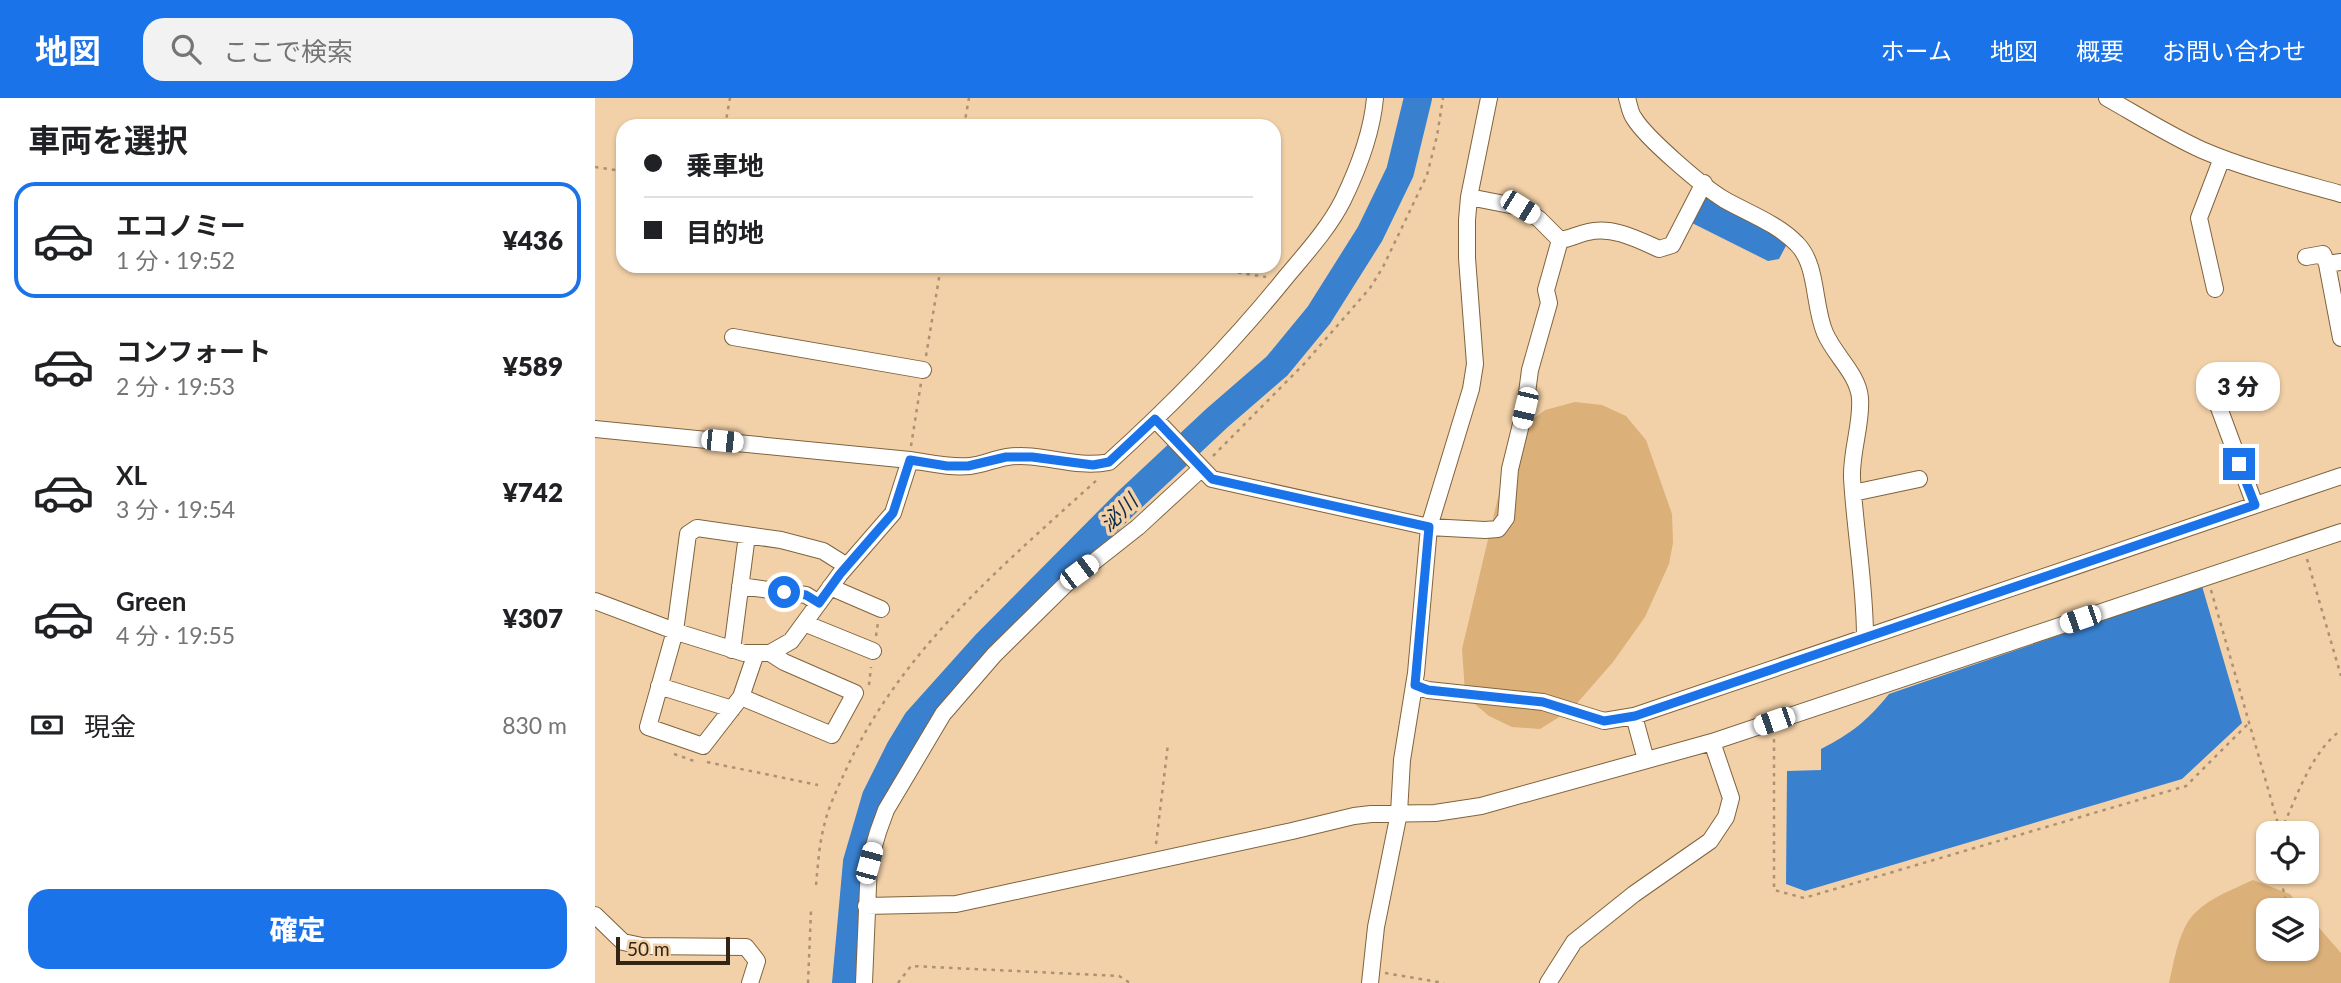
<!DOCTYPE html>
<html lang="ja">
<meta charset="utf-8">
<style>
:root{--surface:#fff;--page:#f2f2f2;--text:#202124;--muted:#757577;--line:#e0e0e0;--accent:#1a73e8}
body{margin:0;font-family:Lato,"Noto Sans JP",sans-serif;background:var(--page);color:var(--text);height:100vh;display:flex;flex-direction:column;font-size:26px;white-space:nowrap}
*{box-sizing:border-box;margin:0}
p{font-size:23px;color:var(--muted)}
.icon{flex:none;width:38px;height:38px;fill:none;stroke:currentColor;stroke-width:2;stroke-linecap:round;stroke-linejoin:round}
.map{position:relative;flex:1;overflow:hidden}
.sheet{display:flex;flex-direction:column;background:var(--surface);width:595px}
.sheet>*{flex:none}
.guide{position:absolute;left:21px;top:21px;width:665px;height:154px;border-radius:21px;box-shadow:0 2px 5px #0004;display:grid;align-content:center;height:154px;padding:0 28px;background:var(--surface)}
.tools{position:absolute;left:1661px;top:723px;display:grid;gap:14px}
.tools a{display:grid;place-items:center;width:63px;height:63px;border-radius:14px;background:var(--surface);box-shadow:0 2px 5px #0004;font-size:35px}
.scale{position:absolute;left:21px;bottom:18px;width:114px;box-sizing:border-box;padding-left:7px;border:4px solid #322515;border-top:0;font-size:19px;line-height:24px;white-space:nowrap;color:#322515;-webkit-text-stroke:5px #f2d1a8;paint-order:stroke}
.end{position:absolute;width:32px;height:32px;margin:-16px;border:9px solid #1a73e8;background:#fff;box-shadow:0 0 0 4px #fff}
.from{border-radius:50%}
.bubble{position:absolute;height:49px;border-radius:21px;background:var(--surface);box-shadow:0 2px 5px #0004;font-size:23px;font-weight:800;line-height:49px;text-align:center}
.car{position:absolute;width:21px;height:42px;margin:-21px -10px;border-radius:9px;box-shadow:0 0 5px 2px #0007;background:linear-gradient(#fff 24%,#345 0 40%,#fff 0 76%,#345 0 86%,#fff 0)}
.guide b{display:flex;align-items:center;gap:24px;height:66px;font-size:26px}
.guide b+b{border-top:2px solid var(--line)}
.guide i{width:18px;height:18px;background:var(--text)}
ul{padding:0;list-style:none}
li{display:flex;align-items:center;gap:21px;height:116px;margin:0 14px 10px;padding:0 14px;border:4px solid transparent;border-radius:21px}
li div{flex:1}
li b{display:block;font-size:26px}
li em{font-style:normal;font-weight:800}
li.current{border-color:var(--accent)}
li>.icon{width:63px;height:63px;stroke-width:1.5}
h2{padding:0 28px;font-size:32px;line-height:84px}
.pay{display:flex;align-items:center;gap:18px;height:77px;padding:0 28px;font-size:26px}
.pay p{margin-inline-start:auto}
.action{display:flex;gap:14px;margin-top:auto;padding:14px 28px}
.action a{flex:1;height:80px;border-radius:21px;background:var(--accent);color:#fff;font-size:28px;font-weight:800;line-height:80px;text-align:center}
header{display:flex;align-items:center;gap:42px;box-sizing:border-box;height:98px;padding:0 35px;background:var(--accent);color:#fff}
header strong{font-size:33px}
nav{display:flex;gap:38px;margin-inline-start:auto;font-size:24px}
.search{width:490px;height:63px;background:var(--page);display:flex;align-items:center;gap:18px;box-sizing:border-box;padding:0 24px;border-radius:21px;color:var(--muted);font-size:26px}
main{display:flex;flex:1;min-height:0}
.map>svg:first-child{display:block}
</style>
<header>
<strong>地図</strong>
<div class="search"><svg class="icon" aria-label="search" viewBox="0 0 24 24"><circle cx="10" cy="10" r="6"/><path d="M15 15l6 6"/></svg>ここで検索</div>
<nav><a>ホーム</a><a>地図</a><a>概要</a><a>お問い合わせ</a></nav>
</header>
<main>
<section class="sheet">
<h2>車両を選択</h2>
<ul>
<li class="current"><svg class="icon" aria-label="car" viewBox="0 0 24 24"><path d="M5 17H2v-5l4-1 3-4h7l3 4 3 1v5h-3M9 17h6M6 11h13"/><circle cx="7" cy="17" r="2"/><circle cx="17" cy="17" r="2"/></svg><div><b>エコノミー</b><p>1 分 · 19:52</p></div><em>¥436</em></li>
<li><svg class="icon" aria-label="car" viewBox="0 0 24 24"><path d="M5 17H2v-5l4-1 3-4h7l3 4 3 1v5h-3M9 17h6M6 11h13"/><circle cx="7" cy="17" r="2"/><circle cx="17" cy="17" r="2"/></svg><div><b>コンフォート</b><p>2 分 · 19:53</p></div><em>¥589</em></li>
<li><svg class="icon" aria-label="car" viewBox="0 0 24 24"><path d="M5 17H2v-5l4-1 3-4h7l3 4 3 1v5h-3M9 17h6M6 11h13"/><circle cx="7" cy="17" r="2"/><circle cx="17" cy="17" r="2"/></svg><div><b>XL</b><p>3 分 · 19:54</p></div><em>¥742</em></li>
<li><svg class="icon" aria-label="car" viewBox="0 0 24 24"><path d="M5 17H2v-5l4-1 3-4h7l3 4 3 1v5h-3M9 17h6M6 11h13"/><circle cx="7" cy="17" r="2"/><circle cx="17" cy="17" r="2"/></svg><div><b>Green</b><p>4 分 · 19:55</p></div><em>¥307</em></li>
</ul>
<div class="pay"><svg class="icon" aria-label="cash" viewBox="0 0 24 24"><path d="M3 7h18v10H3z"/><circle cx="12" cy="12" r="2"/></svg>現金<p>830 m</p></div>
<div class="action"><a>確定</a></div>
</section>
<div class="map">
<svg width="1746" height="885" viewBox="0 0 1746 885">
<rect width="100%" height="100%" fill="#f2d1a8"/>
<path fill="#dbb079" d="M980 304 1007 307 1031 318 1051 342 1077 416 1078 445 1074 466 1050 519 1018 564 977 611 945 631 917 629 894 618 881 607 870 594 867 551 910 370 929 328 950 312Z
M1658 782 1695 796 1708 812H1673V850H1712V816L1746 855V885H1574C1579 864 1584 829 1601 814 1616 799 1639 791 1658 782Z"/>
<path fill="#3981cf" d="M1114 96 1193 144 1184 161 1173 163 1095 124 1105 104Z
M1607 488 1647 625 1587 681 1210 793 1191 786 1192 673 1226 672V651C1257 635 1272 623 1294 596Z"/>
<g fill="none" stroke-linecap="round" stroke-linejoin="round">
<path stroke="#3981cf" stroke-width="28" d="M251 885 262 764 281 699 305 651 322 623 391 546 530 406 622 320 682 268 724 217 775 136 805 74 823 0"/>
<g stroke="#80633d" stroke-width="18">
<path id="minor" d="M1032 0C1034 6 1035 15 1039 20 1051 40 1108 89 1130 102 1153 115 1183 126 1202 146 1223 167 1218 207 1230 235 1240 258 1263 276 1265 300 1267 326 1256 353 1257 380 1260 433 1270 486 1270 539
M1512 0C1544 18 1574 37 1607 52 1651 71 1700 83 1746 96
M874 99 925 109 944 121 965 142
M965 142C975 141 983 136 993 134 1017 128 1042 141 1064 151L1077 147 1109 85
M1711 159 1728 156 1732 166
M1746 164 1732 166 1746 240
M1620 191 1604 120 1627 60
M138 239 328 272
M1620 299 1660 407
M560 321 617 381 834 429 890 432 903 431 911 420 915 371 930 310 935 272 954 205 951 192 965 142
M0 331 315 362C335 365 355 370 375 368 387 367 399 361 412 359 446 354 479 371 514 364 578 306 637 246 691 179 711 155 734 130 748 102 763 71 777 34 780 0
M1258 395 1324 381
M145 488 211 497 224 505
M235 489 286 511
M0 503 85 535 149 555H175L196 543 245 476 298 415 315 362
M209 525 278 553
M137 552 152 437
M161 555 146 599 108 648 53 629 80 533 93 436 102 430 186 442 228 453 252 468
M64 588 137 611
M820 588 833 592 948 604 1009 623 1039 618 1746 378
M146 599 237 637 260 595 189 564 175 555
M1039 618 1051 662
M271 808 361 806 697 733 759 718 776 716 840 715 886 708 1117 644 1746 434
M0 817 28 844 47 848 151 849 162 863 155 885
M269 885 274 765 283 734 291 712 348 616 399 557 472 485 543 429 606 371
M775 885 781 829 804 715 807 662 821 575 834 429 876 291 880 266 872 160V122L874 99 894 0
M953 885 979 844 1039 796 1115 743 1131 719 1136 700 1117 644"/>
</g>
<path stroke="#ac9272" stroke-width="2.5" stroke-dasharray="3.5 5" stroke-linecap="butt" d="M130 28 135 0
M369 28 374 0
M0 69 28 73
M601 168 671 179
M331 258 346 168
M316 348 326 285
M618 358 709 266 775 190 788 169 832 77 842 38 848 0
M1712 461 1746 578
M1616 492 1682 722 1684 735
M281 538 283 524
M274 587 276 569
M1179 641V792L1209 800 1591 688 1654 625
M79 656 102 664
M112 664 223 687
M1683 731 1689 726C1704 693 1717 654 1746 632
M561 746 573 646
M1684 774 1693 812
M221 787C223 767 224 747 229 728 233 710 242 691 250 674 304 554 407 468 503 381
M790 875 849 885
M213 885 216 813
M303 885 316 868 524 878 535 885"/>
<use href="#minor" stroke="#fff" stroke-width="16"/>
</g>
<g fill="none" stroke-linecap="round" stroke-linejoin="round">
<path stroke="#1a73e8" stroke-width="9" d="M189 494 211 497 224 505 245 476 298 415 315 362 352 368H373L411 359H437L498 367 514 364 560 321 617 381 834 429 820 587 833 592 948 604 1009 623 1040 618 1660 407 1644 366"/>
</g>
<g text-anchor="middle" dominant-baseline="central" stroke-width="7" stroke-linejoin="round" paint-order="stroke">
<g font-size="21" font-style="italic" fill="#0e2b4a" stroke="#f2d1a8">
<text transform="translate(523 414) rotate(-44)">泌川</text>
</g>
</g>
</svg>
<div class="tools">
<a><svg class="icon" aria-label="locate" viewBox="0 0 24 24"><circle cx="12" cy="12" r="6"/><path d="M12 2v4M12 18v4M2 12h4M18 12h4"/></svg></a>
<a><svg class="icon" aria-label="layers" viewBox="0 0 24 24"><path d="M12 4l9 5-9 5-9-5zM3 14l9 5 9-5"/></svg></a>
</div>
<div class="scale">50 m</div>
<i class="end from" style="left:189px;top:494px"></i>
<i class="end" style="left:1644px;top:366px"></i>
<div class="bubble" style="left:1601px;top:264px;width:84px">3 分</div>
<i class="car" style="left:925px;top:109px;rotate:122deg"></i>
<i class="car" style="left:930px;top:310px;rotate:193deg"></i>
<i class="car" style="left:127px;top:343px;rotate:96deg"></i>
<i class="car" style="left:484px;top:474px;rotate:53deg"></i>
<i class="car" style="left:1485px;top:521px;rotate:251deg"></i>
<i class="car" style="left:1179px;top:623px;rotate:251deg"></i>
<i class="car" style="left:274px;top:765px;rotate:15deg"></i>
<div class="guide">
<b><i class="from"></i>乗車地</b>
<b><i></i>目的地</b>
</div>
</div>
</main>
